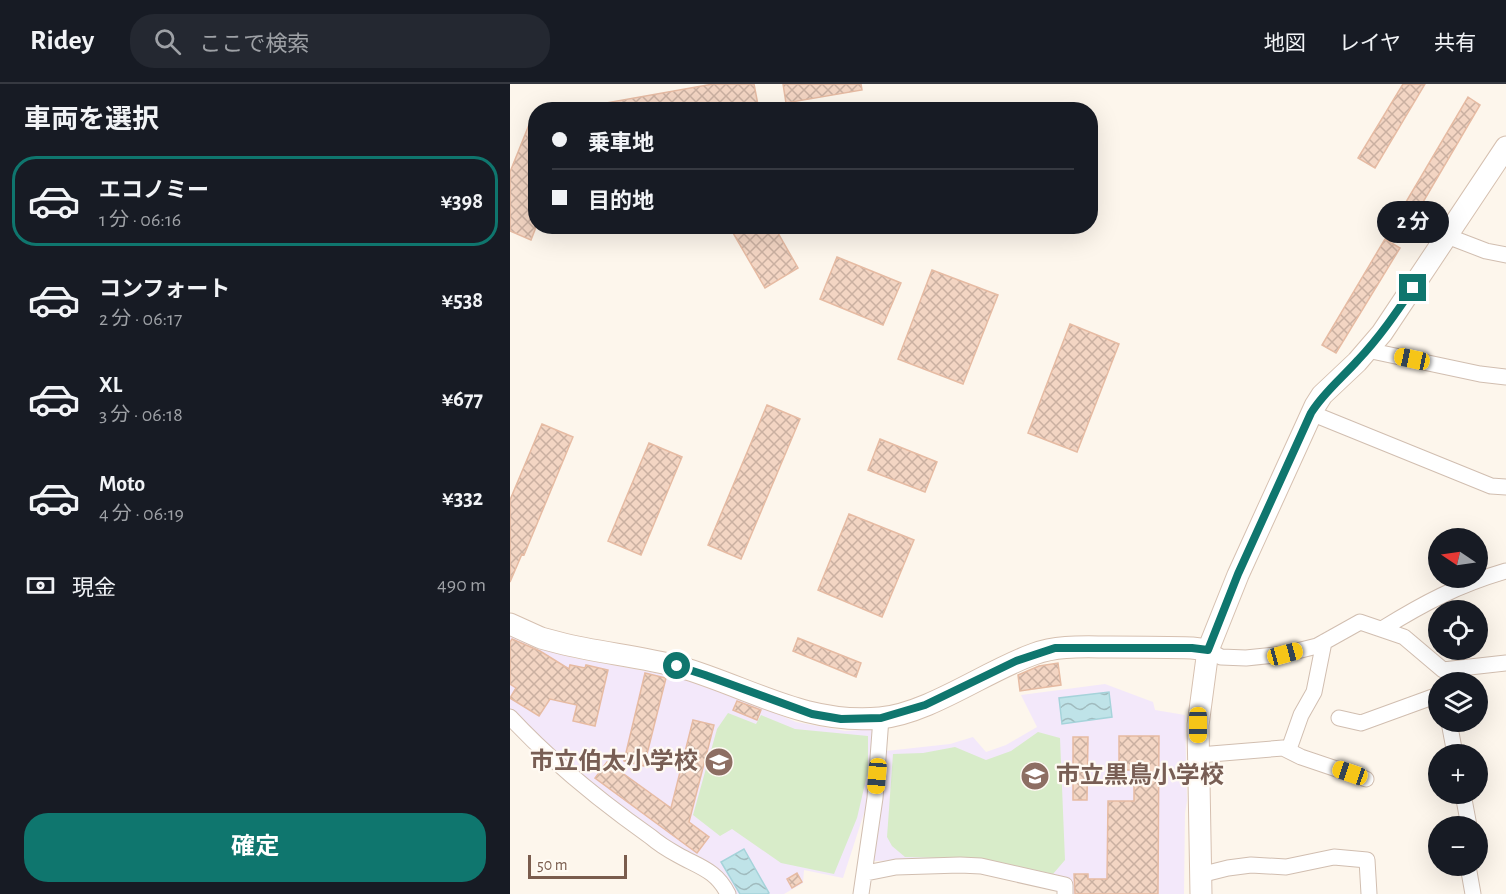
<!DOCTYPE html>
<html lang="ja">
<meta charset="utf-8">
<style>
:root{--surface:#171b24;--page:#242831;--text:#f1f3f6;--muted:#9ea1a6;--line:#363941;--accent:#0f766e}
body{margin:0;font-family:"Alegreya Sans","Noto Sans JP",sans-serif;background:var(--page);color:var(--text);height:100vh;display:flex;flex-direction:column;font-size:22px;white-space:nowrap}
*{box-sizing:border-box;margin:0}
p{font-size:20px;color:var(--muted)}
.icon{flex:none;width:33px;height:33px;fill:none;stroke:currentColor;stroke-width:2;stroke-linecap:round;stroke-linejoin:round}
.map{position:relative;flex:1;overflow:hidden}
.panel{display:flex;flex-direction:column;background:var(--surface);width:510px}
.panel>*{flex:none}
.banner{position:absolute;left:18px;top:18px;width:570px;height:132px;border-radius:24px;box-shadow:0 6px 24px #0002;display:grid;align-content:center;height:132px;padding:0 24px;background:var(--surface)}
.needle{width:39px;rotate:283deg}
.buttons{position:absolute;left:918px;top:444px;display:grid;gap:12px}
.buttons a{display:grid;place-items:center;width:60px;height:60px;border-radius:50%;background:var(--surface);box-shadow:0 6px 24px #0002;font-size:30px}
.scale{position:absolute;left:18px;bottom:15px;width:99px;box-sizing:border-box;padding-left:6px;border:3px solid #7a5c4d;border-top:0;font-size:16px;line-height:21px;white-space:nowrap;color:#7a5c4d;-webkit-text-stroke:4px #fffaf3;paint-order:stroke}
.end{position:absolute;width:27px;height:27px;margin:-14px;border:8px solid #0f766e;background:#fff;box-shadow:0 0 0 3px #fff}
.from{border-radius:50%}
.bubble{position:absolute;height:42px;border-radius:21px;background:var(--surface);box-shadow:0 6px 24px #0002;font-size:20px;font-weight:700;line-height:42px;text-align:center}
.car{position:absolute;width:18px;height:36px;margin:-18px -9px;border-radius:8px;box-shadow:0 0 4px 2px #0007;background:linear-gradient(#f5c518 24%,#345 0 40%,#f5c518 0 76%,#345 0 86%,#f5c518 0)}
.banner b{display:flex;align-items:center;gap:21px;height:57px;font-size:22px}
.banner b+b{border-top:2px solid var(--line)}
.banner i{width:15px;height:15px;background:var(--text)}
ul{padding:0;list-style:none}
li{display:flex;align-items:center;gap:18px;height:90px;margin:0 12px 9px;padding:0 12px;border:3px solid transparent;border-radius:24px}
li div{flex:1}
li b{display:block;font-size:22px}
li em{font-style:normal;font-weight:700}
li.active{border-color:var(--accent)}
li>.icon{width:54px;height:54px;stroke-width:1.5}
h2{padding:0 24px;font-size:27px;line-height:72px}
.pay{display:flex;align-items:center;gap:15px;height:66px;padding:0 24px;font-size:22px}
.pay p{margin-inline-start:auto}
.primary-button{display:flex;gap:12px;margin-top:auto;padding:12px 24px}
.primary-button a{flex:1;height:69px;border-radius:24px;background:var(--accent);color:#fff;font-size:24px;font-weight:700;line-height:69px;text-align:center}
header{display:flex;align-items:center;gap:36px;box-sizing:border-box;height:84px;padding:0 30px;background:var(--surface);border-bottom:2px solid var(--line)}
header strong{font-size:28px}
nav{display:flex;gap:33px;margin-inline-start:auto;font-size:21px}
.search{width:420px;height:54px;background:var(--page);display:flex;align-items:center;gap:15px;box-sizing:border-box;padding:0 21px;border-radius:24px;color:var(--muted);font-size:22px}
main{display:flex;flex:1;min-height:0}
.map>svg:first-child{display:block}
</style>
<header>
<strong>Ridey</strong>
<div class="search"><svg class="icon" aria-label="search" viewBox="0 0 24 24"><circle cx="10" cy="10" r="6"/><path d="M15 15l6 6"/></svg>ここで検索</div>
<nav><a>地図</a><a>レイヤ</a><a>共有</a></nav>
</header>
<main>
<section class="panel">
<h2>車両を選択</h2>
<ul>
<li class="active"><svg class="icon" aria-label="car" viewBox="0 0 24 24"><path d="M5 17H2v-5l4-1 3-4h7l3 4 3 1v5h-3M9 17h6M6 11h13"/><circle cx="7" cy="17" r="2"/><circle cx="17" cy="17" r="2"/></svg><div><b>エコノミー</b><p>1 分 · 06:16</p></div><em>¥398</em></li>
<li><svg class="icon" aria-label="car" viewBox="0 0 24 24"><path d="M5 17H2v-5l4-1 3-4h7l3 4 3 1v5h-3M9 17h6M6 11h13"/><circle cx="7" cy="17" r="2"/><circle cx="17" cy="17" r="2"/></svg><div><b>コンフォート</b><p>2 分 · 06:17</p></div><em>¥538</em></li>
<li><svg class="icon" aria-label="car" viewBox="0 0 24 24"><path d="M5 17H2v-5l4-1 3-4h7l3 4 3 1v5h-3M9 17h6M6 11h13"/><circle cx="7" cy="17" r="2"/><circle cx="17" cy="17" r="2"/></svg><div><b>XL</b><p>3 分 · 06:18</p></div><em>¥677</em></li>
<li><svg class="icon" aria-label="car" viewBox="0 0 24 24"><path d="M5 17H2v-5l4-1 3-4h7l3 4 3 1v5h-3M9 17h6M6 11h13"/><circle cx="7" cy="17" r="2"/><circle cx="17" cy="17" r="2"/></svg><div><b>Moto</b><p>4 分 · 06:19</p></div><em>¥332</em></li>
</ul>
<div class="pay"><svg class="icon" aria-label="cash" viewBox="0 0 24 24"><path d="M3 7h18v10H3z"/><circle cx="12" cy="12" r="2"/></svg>現金<p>490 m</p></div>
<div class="primary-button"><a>確定</a></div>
</section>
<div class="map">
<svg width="996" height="810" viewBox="0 0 996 810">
<defs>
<pattern id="water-waves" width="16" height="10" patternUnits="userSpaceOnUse" patternTransform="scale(1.5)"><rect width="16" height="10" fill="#bfe3e8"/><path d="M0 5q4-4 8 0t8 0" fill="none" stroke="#a0bbbe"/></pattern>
<pattern id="building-cross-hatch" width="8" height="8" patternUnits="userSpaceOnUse" patternTransform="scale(1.5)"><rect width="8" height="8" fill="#f3d5c3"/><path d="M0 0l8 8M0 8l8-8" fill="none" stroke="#cab0a1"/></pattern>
</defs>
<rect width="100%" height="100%" fill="#fdf6ec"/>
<path fill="#f3e8fa" d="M0 550 39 567 65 574 168 593 228 613 286 638 335 647 366 645 359 714 333 794 294 786 293 799 274 810H224L73 693 6 634 0 626Z
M595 600 643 618 645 626 675 631 677 717 675 729 674 810H558L440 775 364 777 376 667 440 660 463 653 476 668 496 661 527 643 511 611Z"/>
<path fill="#d8ecc9" d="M218 629 246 640 251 631 285 645 358 652V687L347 734 324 790 271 779 222 745 210 752 183 731 207 645Z
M528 648 550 654 555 776 543 790 475 775 395 773 382 762 377 753 383 670 413 669 445 663 476 676 501 667Z"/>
<path fill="url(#water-waves)" stroke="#a5d3da" stroke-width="1.5" d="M599 608 602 633 552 640 549 614Z
M234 765 259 809 257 810H230L211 778Z"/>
<path fill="url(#building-cross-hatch)" stroke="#e6bba3" stroke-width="1.5" d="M203 0H244L249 26H91L90 20Z
M273 0H351L352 6 276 19Z
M893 0H915L865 84 848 74Z
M958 13 970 21 909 125 896 118Z
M25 26 26 143 21 156 0 147V88Z
M219 142H264L288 184 255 204Z
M875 155 890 164 826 269 812 261Z
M327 173 391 199 373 241 310 215Z
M422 186 488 211 453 300 388 275Z
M560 240 609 260 567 368 518 349Z
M257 321 290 335 231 475 198 461Z
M32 340 63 353 14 471 12 470 0 498V416Z
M370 355 427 378 415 408 358 386Z
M139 359 172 373 131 471 98 457Z
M339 430 404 456 372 533 308 506Z
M288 554 351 579 346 593 283 567Z
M2 555 30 567 59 585 60 581 75 584 76 581 98 586 85 642 63 637 67 621 40 615 29 632 0 614 6 604 0 600V558Z
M548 579 551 601 510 607 508 591 529 582Z
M135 589 156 594 134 682 114 677Z
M227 617 251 626 247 636 223 626Z
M183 636 204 641 179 738 199 753 187 769 85 694 97 678 161 724Z
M609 652H649L648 810H565L564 790H578V795H597L598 717H624V686H609Z
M563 653H578L577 716H563Z
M287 789 292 798 282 804 277 795Z"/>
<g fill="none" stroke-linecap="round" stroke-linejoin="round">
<g stroke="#d1beb0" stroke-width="17">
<path id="street" d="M937 152 976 167 996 171
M857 266 970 290 996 293
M801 329 981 402 996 403
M872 545C914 519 948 501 996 487
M698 566 711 573 736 574 775 570 807 562 850 538 894 553 933 586 996 579
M0 633C42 678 90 717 141 753 149 760 159 766 168 771 189 783 206 786 218 810
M829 634 851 639 928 611
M939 638 945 670
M779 665 791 631 804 608 814 558
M689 671 773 664 791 673 856 695
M953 710 959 742
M958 782 963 810
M356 789 386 783 450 781 471 782 555 801V810
M690 791 718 784 741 781 776 783 824 773 857 776 859 810
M351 810 365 714 371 634"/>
</g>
<g stroke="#d6c0b0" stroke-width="23">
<path id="secondary" d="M0 540 31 554 50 559C89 569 130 572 170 583 239 603 295 641 370 634 420 629 476 587 524 570 548 561 575 563 600 563 627 563 655 563 682 564L698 566
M691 810 688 641 698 566 728 491 805 322 812 311 847 278 872 249 996 63"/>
</g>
<use href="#street" stroke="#fff" stroke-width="15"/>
<use href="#secondary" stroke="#fff" stroke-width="21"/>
</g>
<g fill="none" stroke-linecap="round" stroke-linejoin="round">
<path stroke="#0f766e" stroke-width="8" d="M167 582 195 591 302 630 331 635 371 634 415 621 506 577 545 564H682L698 566 728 490 801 329C814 308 832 294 848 276 869 254 886 229 903 204"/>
</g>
<defs>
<g id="school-disc" transform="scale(1.5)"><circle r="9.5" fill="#8d6e63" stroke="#fffaf3"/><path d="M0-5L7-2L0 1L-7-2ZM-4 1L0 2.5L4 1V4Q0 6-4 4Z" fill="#fff"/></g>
</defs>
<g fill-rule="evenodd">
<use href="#school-disc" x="209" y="678"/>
<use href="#school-disc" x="525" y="692"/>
</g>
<g text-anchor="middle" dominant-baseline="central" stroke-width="4.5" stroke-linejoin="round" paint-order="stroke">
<g font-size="24" font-weight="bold" fill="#785e54" stroke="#fffaf3" text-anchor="end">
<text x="188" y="678">市立伯太小学校</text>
<text x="546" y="692" text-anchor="start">市立黒鳥小学校</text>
</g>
</g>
</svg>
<div class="buttons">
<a><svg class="needle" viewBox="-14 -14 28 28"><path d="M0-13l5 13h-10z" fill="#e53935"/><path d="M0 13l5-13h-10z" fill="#9ea1a6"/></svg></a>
<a><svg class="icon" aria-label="locate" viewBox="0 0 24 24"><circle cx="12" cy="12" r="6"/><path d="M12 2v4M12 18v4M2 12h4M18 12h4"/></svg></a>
<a><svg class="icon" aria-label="layers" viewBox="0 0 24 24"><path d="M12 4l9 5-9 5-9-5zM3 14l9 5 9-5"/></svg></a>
<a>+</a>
<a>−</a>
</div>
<div class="scale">50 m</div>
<i class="end from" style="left:167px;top:582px"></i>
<i class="end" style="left:903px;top:204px"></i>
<div class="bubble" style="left:867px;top:117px;width:72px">2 分</div>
<i class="car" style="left:902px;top:275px;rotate:282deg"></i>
<i class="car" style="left:775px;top:570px;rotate:75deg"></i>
<i class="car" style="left:688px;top:641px;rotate:180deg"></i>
<i class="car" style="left:840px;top:689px;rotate:289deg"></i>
<i class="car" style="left:367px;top:692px;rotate:185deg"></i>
<div class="banner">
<b><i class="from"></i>乗車地</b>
<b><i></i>目的地</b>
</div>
</div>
</main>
